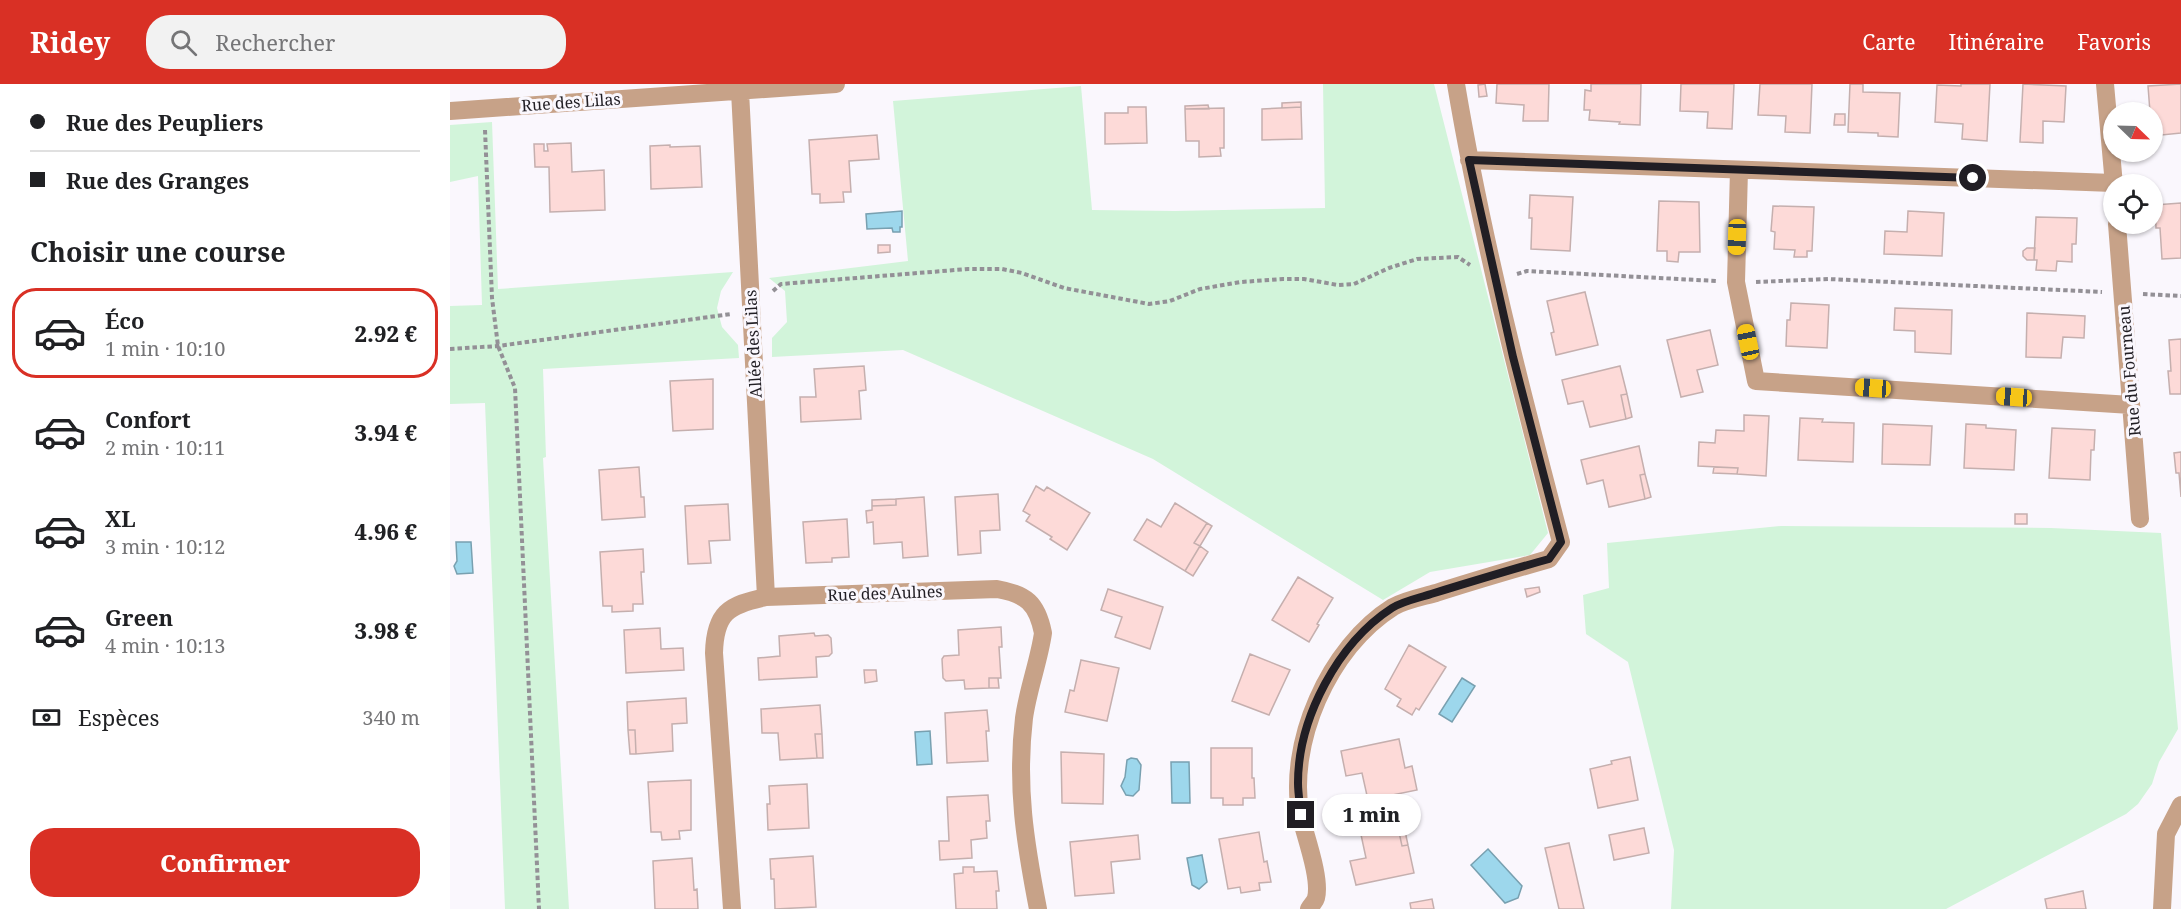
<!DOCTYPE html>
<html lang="fr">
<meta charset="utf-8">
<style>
:root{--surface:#fff;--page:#f2f2f2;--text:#202124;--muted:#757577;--line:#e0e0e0;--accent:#d93025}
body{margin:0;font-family:"Noto Serif",serif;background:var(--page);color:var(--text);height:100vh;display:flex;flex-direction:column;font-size:22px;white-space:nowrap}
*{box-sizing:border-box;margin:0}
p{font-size:20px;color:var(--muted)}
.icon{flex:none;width:33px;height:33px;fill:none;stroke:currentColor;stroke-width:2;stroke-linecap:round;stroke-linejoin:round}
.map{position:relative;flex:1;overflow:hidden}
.side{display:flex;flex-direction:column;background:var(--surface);width:450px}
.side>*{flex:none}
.hud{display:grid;align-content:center;height:132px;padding:0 30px;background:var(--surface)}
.needle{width:39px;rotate:113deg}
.tools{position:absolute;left:1653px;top:18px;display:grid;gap:12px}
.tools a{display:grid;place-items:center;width:60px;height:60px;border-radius:50%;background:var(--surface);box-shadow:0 2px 4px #0004;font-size:30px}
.end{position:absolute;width:27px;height:27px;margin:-14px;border:8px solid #211e24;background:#fff;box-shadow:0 0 0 3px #fff}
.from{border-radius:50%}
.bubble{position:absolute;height:42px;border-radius:21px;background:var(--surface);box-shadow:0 2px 4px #0004;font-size:20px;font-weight:800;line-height:42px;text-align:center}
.car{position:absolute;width:18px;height:36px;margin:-18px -9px;border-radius:8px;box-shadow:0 0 4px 2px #0007;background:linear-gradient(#f5c518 24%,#345 0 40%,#f5c518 0 76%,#345 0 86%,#f5c518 0)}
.hud b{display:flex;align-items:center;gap:21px;height:57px;font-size:22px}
.hud b+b{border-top:2px solid var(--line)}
.hud i{width:15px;height:15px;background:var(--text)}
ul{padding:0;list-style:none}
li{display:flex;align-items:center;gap:18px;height:90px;margin:0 12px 9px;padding:0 18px;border:3px solid transparent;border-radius:24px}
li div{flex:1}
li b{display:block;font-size:22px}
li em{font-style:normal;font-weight:800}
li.current{border-color:var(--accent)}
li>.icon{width:54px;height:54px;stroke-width:1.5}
h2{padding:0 30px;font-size:27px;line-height:72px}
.pay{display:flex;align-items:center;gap:15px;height:66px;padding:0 30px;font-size:22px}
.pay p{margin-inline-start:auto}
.button{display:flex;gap:12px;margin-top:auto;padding:12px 30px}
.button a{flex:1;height:69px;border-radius:24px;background:var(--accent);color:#fff;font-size:24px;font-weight:800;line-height:69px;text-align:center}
header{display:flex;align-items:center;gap:36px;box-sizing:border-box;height:84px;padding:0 30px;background:var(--accent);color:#fff}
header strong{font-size:28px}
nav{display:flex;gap:33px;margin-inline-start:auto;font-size:21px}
.search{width:420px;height:54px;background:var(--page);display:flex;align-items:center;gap:15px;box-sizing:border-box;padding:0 21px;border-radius:24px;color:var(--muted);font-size:22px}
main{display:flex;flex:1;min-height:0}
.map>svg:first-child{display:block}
</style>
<header>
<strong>Ridey</strong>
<div class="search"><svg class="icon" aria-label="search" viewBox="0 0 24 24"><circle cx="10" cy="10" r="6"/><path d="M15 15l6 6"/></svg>Rechercher</div>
<nav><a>Carte</a><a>Itinéraire</a><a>Favoris</a></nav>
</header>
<main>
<section class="side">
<div class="hud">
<b><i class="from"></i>Rue des Peupliers</b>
<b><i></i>Rue des Granges</b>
</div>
<h2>Choisir une course</h2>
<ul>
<li class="current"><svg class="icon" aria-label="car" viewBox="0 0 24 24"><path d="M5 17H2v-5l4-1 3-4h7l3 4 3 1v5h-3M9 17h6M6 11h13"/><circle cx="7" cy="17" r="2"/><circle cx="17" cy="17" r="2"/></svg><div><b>Éco</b><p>1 min · 10:10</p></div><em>2.92 €</em></li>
<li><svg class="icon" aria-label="car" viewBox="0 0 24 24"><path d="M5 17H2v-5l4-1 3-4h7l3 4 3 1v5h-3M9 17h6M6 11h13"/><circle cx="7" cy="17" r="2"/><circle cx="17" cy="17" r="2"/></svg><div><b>Confort</b><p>2 min · 10:11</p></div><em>3.94 €</em></li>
<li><svg class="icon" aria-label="car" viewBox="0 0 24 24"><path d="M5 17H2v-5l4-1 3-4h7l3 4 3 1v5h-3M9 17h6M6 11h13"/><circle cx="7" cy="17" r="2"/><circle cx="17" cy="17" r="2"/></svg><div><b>XL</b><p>3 min · 10:12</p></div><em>4.96 €</em></li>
<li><svg class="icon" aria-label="car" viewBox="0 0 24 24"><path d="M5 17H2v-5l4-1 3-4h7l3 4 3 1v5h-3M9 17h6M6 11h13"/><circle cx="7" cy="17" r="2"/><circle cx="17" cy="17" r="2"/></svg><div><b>Green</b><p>4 min · 10:13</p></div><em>3.98 €</em></li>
</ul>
<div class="pay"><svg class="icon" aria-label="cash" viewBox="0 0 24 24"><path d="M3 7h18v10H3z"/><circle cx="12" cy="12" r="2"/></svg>Espèces<p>340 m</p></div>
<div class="button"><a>Confirmer</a></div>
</section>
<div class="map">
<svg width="1731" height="825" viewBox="0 0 1731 825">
<rect width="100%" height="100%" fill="#faf7fd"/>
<path fill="#d2f4da" d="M873 0H984L1098 449 1080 471 980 488 933 516 703 375 453 266 322 273V254L337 238 335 207 319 194 458 177 443 17 631 2 642 126 725 127 875 124Z
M42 38 48 205 283 188 271 207 267 224 272 243 288 261 289 274 93 285 96 373 93 374 119 825H55L35 319 0 320V222L32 221 28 92 0 98V41Z
M1331 442 1601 444 1711 449 1728 645 1709 678 1702 700 1688 720 1676 730 1496 825H1221L1224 766 1178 578 1136 550 1133 511 1159 504 1157 459Z"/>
<path fill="#9dd7ec" stroke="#78a0b0" stroke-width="1.5" d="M452 127V143H450V148H443L442 144 417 145 416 130Z
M6 458H21L23 489 7 490 4 482 7 477Z
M1012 594 1025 602 1002 638 989 630Z
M480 647 482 680 467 681 465 648Z
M681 674 687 675 691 681 689 706 683 712 676 711 671 702 675 693 677 676Z
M721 678H739L740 719H722Z
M1038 765 1072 802 1068 814 1055 819 1021 781Z
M752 771 757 798 749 805 742 801 737 774Z"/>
<path fill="#fddad8" stroke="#c5afae" stroke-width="1.5" d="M1035 0 1037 12 1029 13 1028 1Z
M1047 0H1099L1098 37H1073L1074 21 1046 19Z
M1141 0H1191L1190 41 1169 40 1170 38 1139 36 1140 26H1134L1135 6 1141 7Z
M1231 0H1284L1282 45 1257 44 1258 28 1230 27Z
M1310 0H1362L1360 49 1335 48 1336 32 1308 31Z
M1400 0H1413V8L1450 9 1448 53 1428 52V49L1398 48Z
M1511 0H1540L1537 57 1512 55 1513 40 1485 38 1487 1 1511 2Z
M1573 0 1616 2 1614 38 1593 37V59L1570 58Z
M1731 0V49L1702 52V28H1700L1698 2Z
M851 18V23L832 24V19Z
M758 21 759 25H735V22Z
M678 23H696L697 59 655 60V29H678Z
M851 23 852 55 812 56V25Z
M774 24V64H770L771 72 749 73V57H736L735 25Z
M1385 30H1395V41H1384Z
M427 51 429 75 399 77 401 108H393L394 118 370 119V110H362L359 56Z
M121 59 122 88 154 86 155 126 100 128 99 83H85L84 60H94V67H98L97 60Z
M220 61V63L250 62 252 103 201 105 200 62Z
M1080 111 1123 113 1120 167 1081 165 1082 134H1079Z
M1209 117 1249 118 1250 168H1229L1228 178 1217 177V167H1207Z
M1731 119V174L1712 175 1710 144H1706L1705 121Z
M1323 122 1364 123 1362 167H1357V173H1344L1345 166 1324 165 1325 148 1321 147Z
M1458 127 1494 129 1492 172 1434 170 1435 147 1457 148Z
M1586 133 1627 134 1626 160H1622V178L1607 177 1606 187 1586 186 1587 176H1584Z
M428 161H440V168L428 169Z
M1577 164H1585L1584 176H1577L1573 172V167Z
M1135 208 1148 261 1106 271 1101 249 1104 248 1097 217Z
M1341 219 1379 221 1377 264 1336 262 1337 236H1340Z
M1445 224 1502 226 1501 270 1465 268V247L1444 246Z
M1577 229 1635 232 1634 254 1613 253 1611 274 1576 273Z
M1260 246 1268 281 1247 286 1253 308 1231 313 1217 256Z
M1731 255V310H1720L1718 287H1721L1719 256Z
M414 282 416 306 409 307 411 335 351 338 350 313H366L364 285Z
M1170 282 1177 310 1171 311 1176 335 1140 343 1133 317 1118 320 1112 296Z
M263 295V345L223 347 220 297Z
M1177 310 1182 333 1176 335 1171 311Z
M1294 331 1319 332 1316 392 1287 390 1288 384 1248 382 1249 358 1265 359 1266 346 1294 347Z
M1350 334 1373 335 1372 338 1404 339 1403 378 1348 376Z
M1433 340 1482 342 1480 381 1432 380Z
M1516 340 1536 341V344L1566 346 1564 386 1514 384Z
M1602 344 1645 346 1644 366H1641L1640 396 1599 394Z
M1189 362 1195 390 1190 391 1195 415 1159 423 1153 396 1137 400 1131 376Z
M1731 368V413L1729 389H1726L1724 369Z
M189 383 191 413H194L195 433 152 436 149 386Z
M1264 383 1288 384 1287 390 1263 389Z
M1195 390 1201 413 1195 415 1190 391Z
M586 402 594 407 597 403 640 429 617 466 600 455 602 453 576 437 580 431 573 427Z
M548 410 550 446 530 447 531 469 508 471 505 413Z
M474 413 478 472 453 474 452 458 424 460 423 438 417 439 416 427 422 426V422L446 421V415Z
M446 415V421L422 422V416Z
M725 419 757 439 744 459 750 462 735 487 684 456 697 435 711 443Z
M278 420 280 456 259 457 261 479 238 480 235 422Z
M1565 430H1577V440H1565Z
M397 435 399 473 382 474V478L356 479 353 438Z
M757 439 762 442 750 462 744 459Z
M750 462 758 468 743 492 735 487Z
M193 465 194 488H191L193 520H183V527L162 528V522H153L150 468Z
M848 493 883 514 867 540 869 541 859 558 822 536Z
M1089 503 1090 508 1077 513 1075 505Z
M658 505 713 523 700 565 665 553 672 533 651 526Z
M551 543 552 563H549L551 594H539V604L515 605 514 596 496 597 493 594 492 575 494 572 509 571 508 546Z
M210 544 211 565 233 564 234 586 176 589 174 546Z
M364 549 365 552 378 551 381 554 382 569 379 572 366 573 367 593 309 596 308 574 330 572 329 552Z
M959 561 996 583 969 626 966 624 962 631 947 622 951 615 935 605Z
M800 570 840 586 819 631 782 617Z
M631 576 669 584 657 637 615 628 620 606 624 607Z
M414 586H426L427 597 415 599Z
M539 594H548L549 604H539Z
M236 614 237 639 222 640 223 667 186 670 185 646H178L177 618Z
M370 621 372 650H365L367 674 330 676 328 649H312L311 625Z
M537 626 539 647H536L538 677 497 679 495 629Z
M178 646H185L186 670H180Z
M365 650H372L373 674H367Z
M949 655 955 684 962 682 967 706 918 716 912 689 896 692 891 667Z
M761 664H802V694H804L805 714H793V721H773V714H761Z
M611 668 654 670 653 720 612 719Z
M1180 673 1188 716 1148 724 1140 685 1162 680 1161 677Z
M241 696V746L229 747 230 755 212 756 211 748H201L198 698Z
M357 700 359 744 318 746 317 720H320L319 702Z
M538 711 540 737H536L537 754 521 756 522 774 490 776 489 757H499L497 713Z
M953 738 958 761 952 762 947 739Z
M947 739 952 762 958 761 964 789 906 801 900 777 916 774 910 746Z
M1194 744 1199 769 1164 776 1159 751Z
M809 748 814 778 817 777 821 798 809 799 810 806 791 809 790 803 778 805 769 755Z
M688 751 690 775 661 778 664 809 625 812 620 758Z
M1119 759 1134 825H1109L1095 764Z
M363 772 366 823 325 825 324 795H321L320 775Z
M242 774 244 806 247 805 248 825H205L203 777Z
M513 783H524V788L547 787 549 807H546L547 825H506L504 790 513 789Z
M1633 807 1636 825H1597L1595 815Z
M982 815 984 825H961L960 819Z"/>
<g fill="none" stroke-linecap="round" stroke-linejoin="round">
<path stroke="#939096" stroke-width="4" stroke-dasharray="4.5 3" stroke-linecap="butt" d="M35 46 42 214 48 262 65 304 89 825
M1067 190 1077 187 1266 197
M1306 198 1378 195 1652 208
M323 207 331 200 518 185H552L572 189 614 204 699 220 720 217 750 205 791 198 833 195H854L888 201 904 200 939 184 967 175 1008 173 1020 181
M1693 210 1731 212
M0 265 48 262 281 230"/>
<path stroke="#c7a288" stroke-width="18" d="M1655 0 1664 101
M290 7 316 513
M0 27 386 0
M1019 76 1663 99
M1289 86 1286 198 1306 297 1681 321
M1667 140 1690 435
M282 825 264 569C265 529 278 521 316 513L547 505C576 510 587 519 593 549 589 577 578 605 574 634 566 702 575 758 588 825
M859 825C861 821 865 818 866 814 871 795 856 754 851 734 836 660 879 563 943 523 955 516 972 513 986 509 1023 497 1061 486 1099 475L1111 458C1071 306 1032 155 1006 0
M1712 825 1716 750 1731 721"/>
</g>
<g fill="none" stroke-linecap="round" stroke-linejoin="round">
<path stroke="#211e24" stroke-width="8" d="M851 731C850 720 848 709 848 699 848 634 888 559 942 524 953 517 969 514 981 510 1020 498 1059 486 1099 475L1111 458 1063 273 1019 76 1523 94"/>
</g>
<g text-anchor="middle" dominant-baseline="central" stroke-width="6" stroke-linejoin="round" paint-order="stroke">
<g font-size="16" fill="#211e24" stroke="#faf7fd">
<text transform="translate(121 18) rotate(-4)">Rue des Lilas</text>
<text transform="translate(303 260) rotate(-93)">Allée des Lilas</text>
<text transform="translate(1679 287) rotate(-95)">Rue du Fourneau</text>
<text transform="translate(435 509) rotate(-2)">Rue des Aulnes</text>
</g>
</g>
</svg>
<div class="tools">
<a><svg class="needle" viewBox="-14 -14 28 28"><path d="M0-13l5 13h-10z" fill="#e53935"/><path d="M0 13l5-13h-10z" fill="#757577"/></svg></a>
<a><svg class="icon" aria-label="locate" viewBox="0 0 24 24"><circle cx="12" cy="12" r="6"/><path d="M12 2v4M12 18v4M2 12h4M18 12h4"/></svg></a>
</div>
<i class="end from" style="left:1523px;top:94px"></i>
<i class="end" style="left:851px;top:731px"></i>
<div class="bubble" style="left:872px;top:710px;width:99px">1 min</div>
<i class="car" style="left:1287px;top:153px;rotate:182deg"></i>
<i class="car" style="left:1298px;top:258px;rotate:348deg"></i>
<i class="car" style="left:1423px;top:304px;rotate:274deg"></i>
<i class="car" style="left:1564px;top:313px;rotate:274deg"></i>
</div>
</main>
